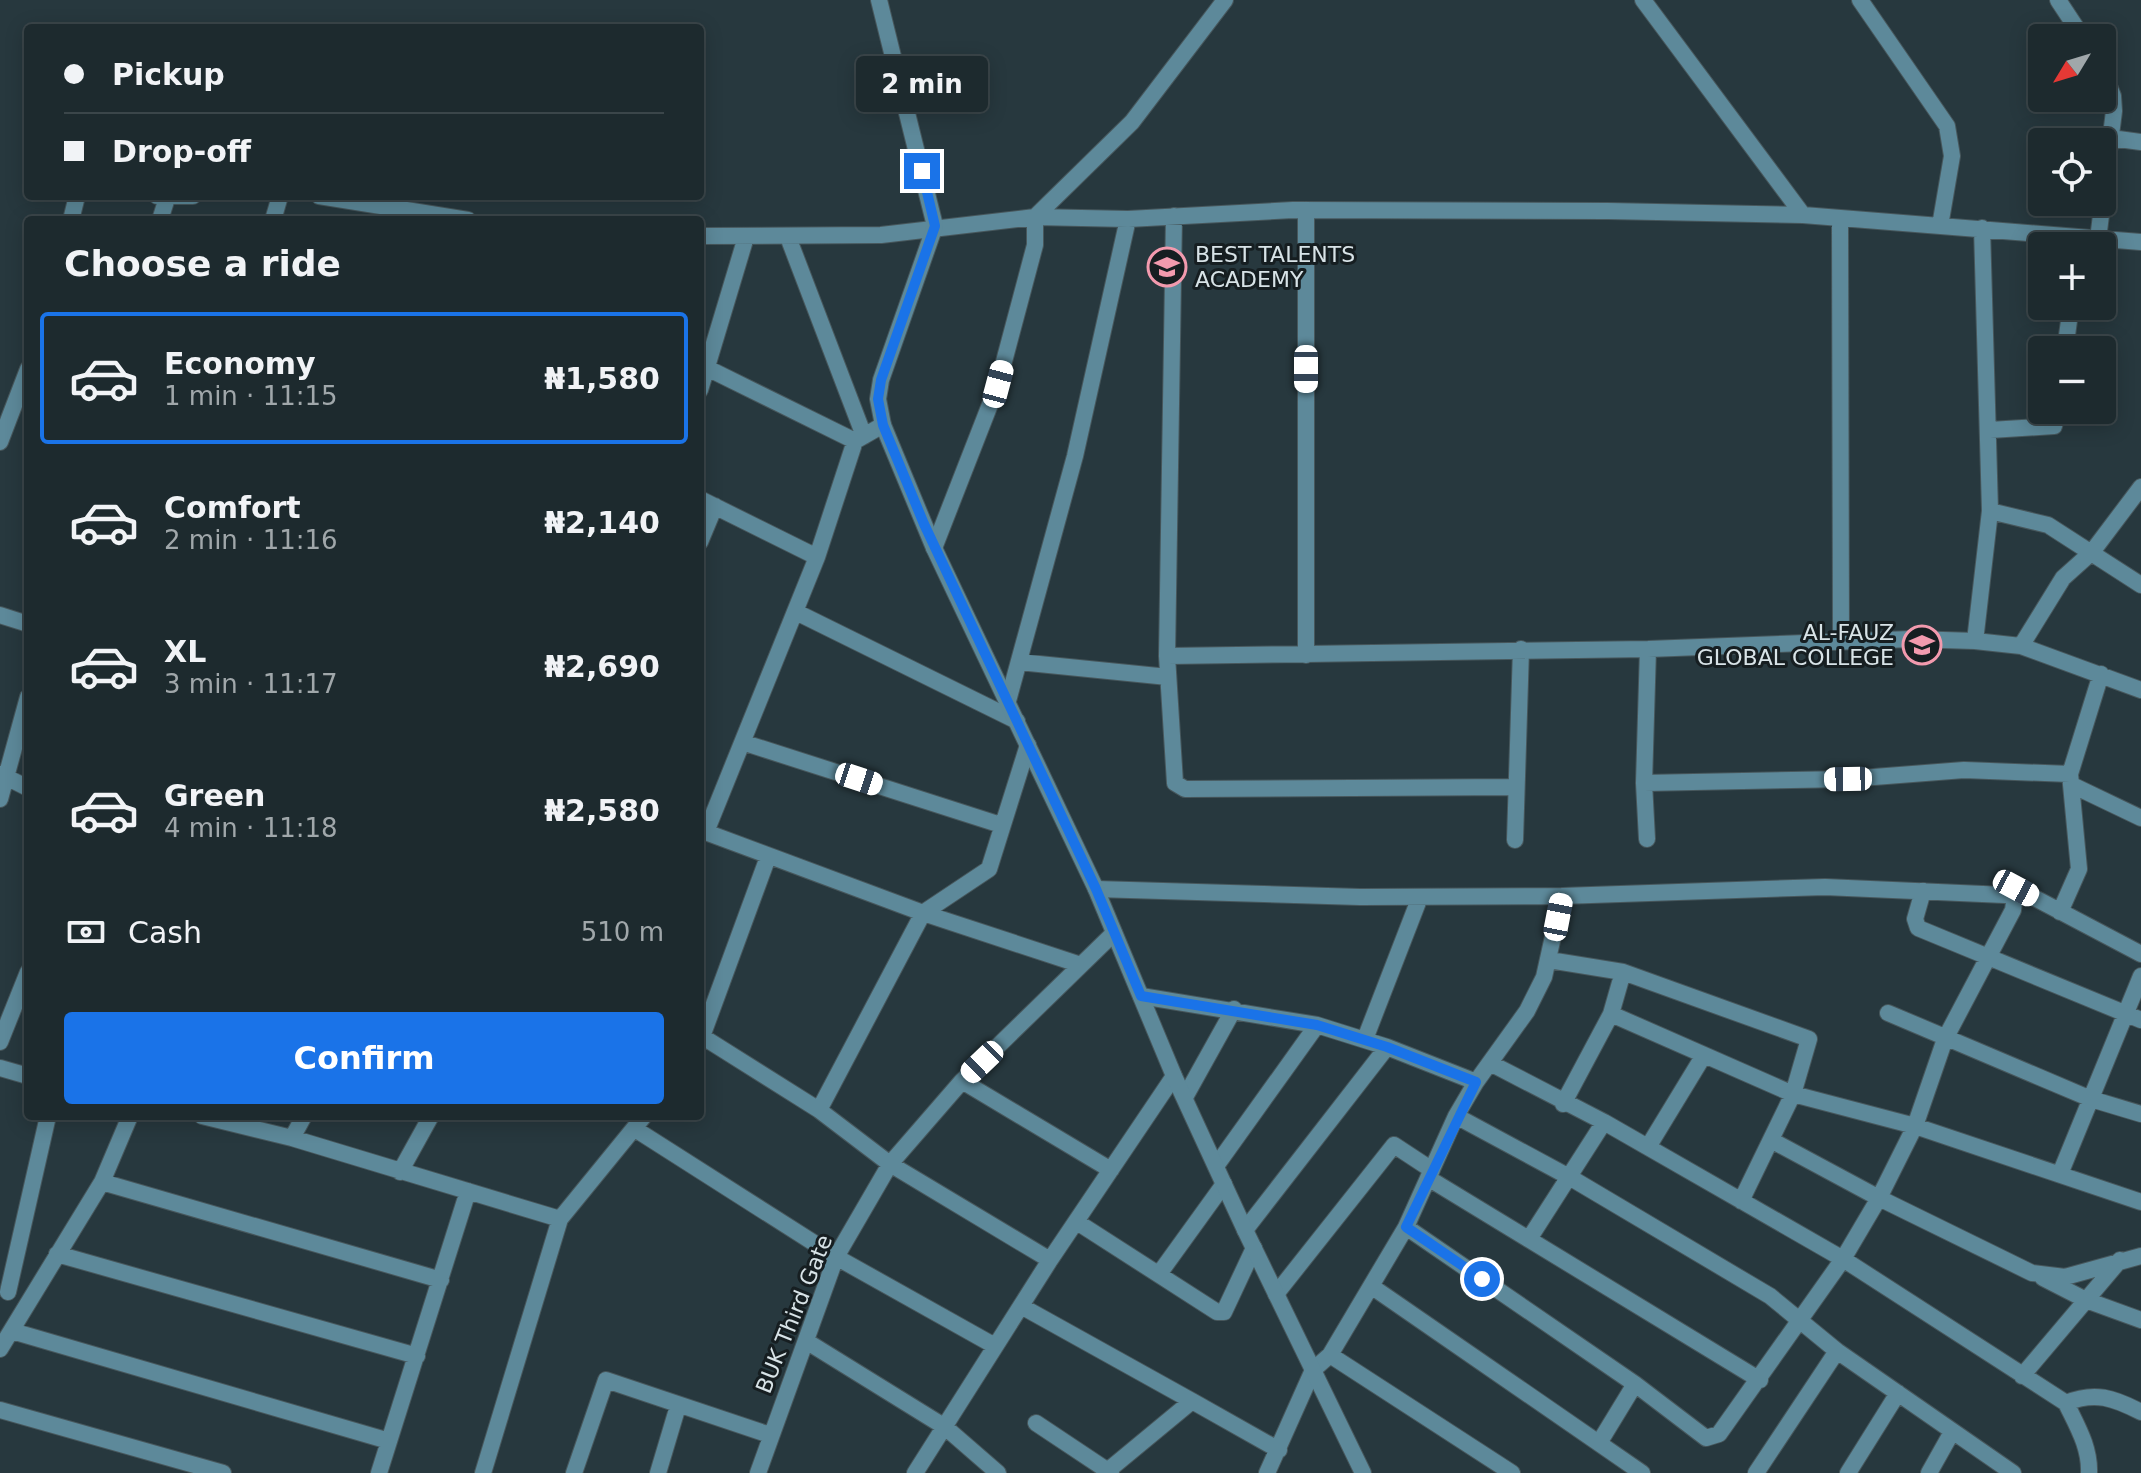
<!DOCTYPE html>
<meta charset="utf-8">
<style>
:root{--surface:#1d2a2e;--page:#253236;--text:#f1f3f6;--muted:#a0a7aa;--line:#3b464a;--accent:#1a73e8}
body{margin:0;font-family:"DejaVu Sans",sans-serif;background:var(--page);color:var(--text);height:100vh;display:flex;flex-direction:column;font-size:30px;white-space:nowrap}
*{box-sizing:border-box;margin:0}
p{font-size:26px;color:var(--muted)}
.icon{flex:none;width:44px;height:44px;fill:none;stroke:currentColor;stroke-width:2;stroke-linecap:round;stroke-linejoin:round}
.map{position:relative;flex:1;overflow:hidden}
.drawer{position:absolute;left:24px;top:216px;width:680px;height:904px;display:flex;flex-direction:column;background:var(--surface);border-radius:8px;box-shadow:0 4px 20px #0003,0 0 0 2px var(--line)}
.drawer>*{flex:none}
.hud{position:absolute;left:24px;top:24px;width:680px;height:176px;border-radius:8px;box-shadow:0 4px 20px #0003,0 0 0 2px var(--line);display:grid;align-content:center;height:176px;padding:0 40px;background:var(--surface)}
.needle{width:52px;rotate:232deg}
.tools{position:absolute;left:2028px;top:24px;display:grid;gap:16px}
.tools a{display:grid;place-items:center;width:88px;height:88px;border-radius:8px;background:var(--surface);box-shadow:0 4px 20px #0003,0 0 0 2px var(--line);font-size:40px}
.end{position:absolute;width:36px;height:36px;margin:-18px;border:10px solid #1a73e8;background:#fff;box-shadow:0 0 0 4px #fff}
.from{border-radius:50%}
.bubble{position:absolute;height:56px;border-radius:8px;background:var(--surface);box-shadow:0 4px 20px #0003,0 0 0 2px var(--line);font-size:26px;font-weight:600;line-height:56px;text-align:center}
.car{position:absolute;width:24px;height:48px;margin:-24px -12px;border-radius:10px;box-shadow:0 0 6px 2px #0007;background:linear-gradient(#fff 24%,#345 0 40%,#fff 0 76%,#345 0 86%,#fff 0)}
.hud b{display:flex;align-items:center;gap:28px;height:76px;font-size:30px}
.hud b+b{border-top:2px solid var(--line)}
.hud i{width:20px;height:20px;background:var(--text)}
ul{padding:0;list-style:none}
li{display:flex;align-items:center;gap:24px;height:132px;margin:0 16px 12px;padding:0 24px;border:4px solid transparent;border-radius:8px}
li div{flex:1}
li b{display:block;font-size:30px}
li em{font-style:normal;font-weight:600}
li.on{border-color:var(--accent)}
li>.icon{width:72px;height:72px;stroke-width:1.5}
h2{padding:0 40px;font-size:36px;line-height:96px}
.pay{display:flex;align-items:center;gap:20px;height:88px;padding:0 40px;font-size:30px}
.pay p{margin-inline-start:auto}
.primary-button{display:flex;gap:16px;margin-top:auto;padding:16px 40px}
.primary-button a{flex:1;height:92px;border-radius:8px;background:var(--accent);color:#fff;font-size:32px;font-weight:600;line-height:92px;text-align:center}
.map>svg:first-child{display:block}
</style>
<div class="map">
<svg width="2141" height="1473" viewBox="0 0 2141 1473">
<rect width="100%" height="100%" fill="#27383e"/>
<g fill="none" stroke-linecap="round" stroke-linejoin="round">
<g stroke="#47575c" stroke-width="18">
<path id="minor" d="M1643 0 1803 215
M1860 0 1947 126 1952 156 1940 226
M2058 0 2083 38
M2111 138 2141 142
M157 196H193
M319 196 468 220
M1306 210V655
M1174 216 1167 656 1175 783 1185 789 1516 787
M1840 219 1841 641
M71 220 77 196
M160 220 167 198
M273 220 280 196
M700 236 881 235 1035 217 1128 219 1293 210 1608 211 1803 215 2141 242
M788 237 864 436
M2098 239 2114 111 2113 96 2102 69
M2065 350 2071 306
M709 369 855 441
M700 390 746 237
M1990 430 2054 426 2058 410
M0 442 28 369
M700 499 817 557
M1990 511 2048 525 2141 585
M700 542 715 506
M934 548 998 384 1035 245V217L1132 122 1225 0
M796 612 1017 721
M0 615 28 624
M1975 641 1990 511 1982 228
M2021 646 2063 578 2092 552 2141 487
M1167 656 1648 649 1911 639 1975 641 2021 646 2141 690
M1019 662 1168 677
M1008 701 1075 456 1128 219
M745 743 1001 825
M0 774 28 788
M1644 783 1848 779 1964 770 2070 774
M2072 785 2141 818
M0 799 28 697
M700 830 923 913 1081 965
M706 832 817 557 855 441 883 425
M1647 839 1644 783 1648 649
M1515 840 1521 649
M1096 889 1360 897 1562 896 1544 977 1527 1011 1476 1082 1456 1116 1406 1227 1330 1355 1313 1370 1267 1473
M1923 891 1915 919 1918 928 2141 1020
M1562 896 1825 887 2005 895 2016 888
M2060 912 2079 869 2070 774 2101 674
M1549 960 1623 972 1809 1039 1793 1094 1741 1201
M1141 996 1317 1025 1387 1047 1476 1082
M1888 1013 2091 1099 2141 1114
M1611 1014 1793 1094 1915 1126 2141 1202
M703 1037 819 1110 890 1164 1050 1260
M1365 1039 1420 897
M0 1042 28 972
M700 1042 768 857
M1490 1063 1604 1122 1843 1259 2066 1403C2077 1426 2090 1447 2089 1473
M0 1068 28 1076
M962 1081 1111 1170
M1185 1097 1234 1009
M1563 1104 1611 1014 1623 972
M819 1110 923 913 989 869 1028 745
M202 1116 292 1138 560 1219
M1456 1116 1571 1178 1770 1296 1837 1351 2013 1473
M635 1129 836 1257 995 1346
M292 1138 304 1116
M1771 1140 1879 1198 2032 1273 2065 1277 2141 1256
M1648 1147 1704 1055
M1216 1166 1317 1025
M400 1172 431 1116
M2060 1174 2141 976
M1428 1178 1760 1380
M102 1182 441 1280
M1077 1222 1217 1312H1224L1254 1248
M1406 1227 1635 1384
M1245 1230 1387 1047
M1529 1239 1604 1122
M57 1254 417 1356
M1159 1274 1224 1184
M2043 1278 2086 1300 2141 1320
M1371 1286 1642 1473
M8 1292 48 1116
M1276 1294 1394 1145 1432 1170
M1021 1306 1192 1401
M12 1331 389 1441
M806 1341 945 1427 998 1473
M0 1349 102 1182 130 1116
M1330 1355 1512 1473
M2022 1376 2120 1260
M2066 1403C2095 1391 2114 1398 2141 1412
M0 1410 223 1473
M1036 1423 1111 1473
M1599 1443 1635 1384 1706 1438 1719 1434 1843 1259 1879 1198 1915 1126 1945 1039 2013 910 2016 888 2141 954
M379 1473 468 1191
M483 1473 560 1219 644 1116
M574 1473 606 1380 770 1435
M658 1473 678 1406
M758 1473 836 1257 890 1164 962 1081 1114 933
M915 1473 1050 1260 1174 1076
M1105 1473 1192 1401 1279 1450
M1756 1473 1837 1351
M1848 1473 1898 1393
M1929 1473 1952 1432"/>
</g>
<g stroke="#47575c" stroke-width="18">
<path id="tertiary" d="M879 0 935 226 881 380 878 399 883 425 934 548 1096 889 1174 1076 1245 1230 1363 1473"/>
</g>
<use href="#minor" stroke="#5d899a" stroke-width="16"/>
<use href="#tertiary" stroke="#5d899a" stroke-width="16"/>
</g>
<g fill="none" stroke-linecap="round" stroke-linejoin="round">
<path stroke="#1a73e8" stroke-width="10" d="M922 171 935 226 881 380 878 399 883 425 924 524 1096 889 1141 996 1317 1025 1387 1047 1476 1082 1406 1227 1482 1279"/>
</g>
<defs>
<g id="school-ring" transform="scale(2)"><circle r="9.5" fill="#161e21" stroke="#f29aae" stroke-width="1.5"/><path d="M0-5L7-2L0 1L-7-2ZM-4 1L0 2.5L4 1V4Q0 6-4 4Z" fill="#f29aae"/></g>
</defs>
<g fill-rule="evenodd">
<use href="#school-ring" x="1167" y="267"/>
<use href="#school-ring" x="1922" y="645"/>
</g>
<g text-anchor="middle" dominant-baseline="central" stroke-width="6" stroke-linejoin="round" paint-order="stroke">
<g font-size="22" fill="#d8e3e7" stroke="#161e21" text-anchor="start">
<text x="1195" y="254">BEST TALENTS<tspan x="1195" dy="25">ACADEMY</tspan></text>
<text x="1894" y="632" text-anchor="end">AL-FAUZ<tspan x="1894" dy="25">GLOBAL COLLEGE</tspan></text>
</g>
<g font-size="22" fill="#d8e3e7" stroke="#161e21">
<text transform="translate(794 1314) rotate(-68)">BUK Third Gate</text>
</g>
</g>
</svg>
<div class="tools">
<a><svg class="needle" viewBox="-14 -14 28 28"><path d="M0-13l5 13h-10z" fill="#e53935"/><path d="M0 13l5-13h-10z" fill="#a0a7aa"/></svg></a>
<a><svg class="icon" aria-label="locate" viewBox="0 0 24 24"><circle cx="12" cy="12" r="6"/><path d="M12 2v4M12 18v4M2 12h4M18 12h4"/></svg></a>
<a>+</a>
<a>−</a>
</div>
<i class="end from" style="left:1482px;top:1279px"></i>
<i class="end" style="left:922px;top:171px"></i>
<div class="bubble" style="left:856px;top:56px;width:132px">2 min</div>
<i class="car" style="left:1306px;top:369px;rotate:180deg"></i>
<i class="car" style="left:998px;top:384px;rotate:15deg"></i>
<i class="car" style="left:859px;top:779px;rotate:108deg"></i>
<i class="car" style="left:1848px;top:779px;rotate:269deg"></i>
<i class="car" style="left:2016px;top:888px;rotate:118deg"></i>
<i class="car" style="left:1558px;top:917px;rotate:11deg"></i>
<i class="car" style="left:982px;top:1062px;rotate:226deg"></i>
<div class="hud">
<b><i class="from"></i>Pickup</b>
<b><i></i>Drop-off</b>
</div>
<section class="drawer">
<h2>Choose a ride</h2>
<ul>
<li class="on"><svg class="icon" aria-label="car" viewBox="0 0 24 24"><path d="M5 17H2v-5l4-1 3-4h7l3 4 3 1v5h-3M9 17h6M6 11h13"/><circle cx="7" cy="17" r="2"/><circle cx="17" cy="17" r="2"/></svg><div><b>Economy</b><p>1 min · 11:15</p></div><em>₦1,580</em></li>
<li><svg class="icon" aria-label="car" viewBox="0 0 24 24"><path d="M5 17H2v-5l4-1 3-4h7l3 4 3 1v5h-3M9 17h6M6 11h13"/><circle cx="7" cy="17" r="2"/><circle cx="17" cy="17" r="2"/></svg><div><b>Comfort</b><p>2 min · 11:16</p></div><em>₦2,140</em></li>
<li><svg class="icon" aria-label="car" viewBox="0 0 24 24"><path d="M5 17H2v-5l4-1 3-4h7l3 4 3 1v5h-3M9 17h6M6 11h13"/><circle cx="7" cy="17" r="2"/><circle cx="17" cy="17" r="2"/></svg><div><b>XL</b><p>3 min · 11:17</p></div><em>₦2,690</em></li>
<li><svg class="icon" aria-label="car" viewBox="0 0 24 24"><path d="M5 17H2v-5l4-1 3-4h7l3 4 3 1v5h-3M9 17h6M6 11h13"/><circle cx="7" cy="17" r="2"/><circle cx="17" cy="17" r="2"/></svg><div><b>Green</b><p>4 min · 11:18</p></div><em>₦2,580</em></li>
</ul>
<div class="pay"><svg class="icon" aria-label="cash" viewBox="0 0 24 24"><path d="M3 7h18v10H3z"/><circle cx="12" cy="12" r="2"/></svg>Cash<p>510 m</p></div>
<div class="primary-button"><a>Confirm</a></div>
</section>
</div>
